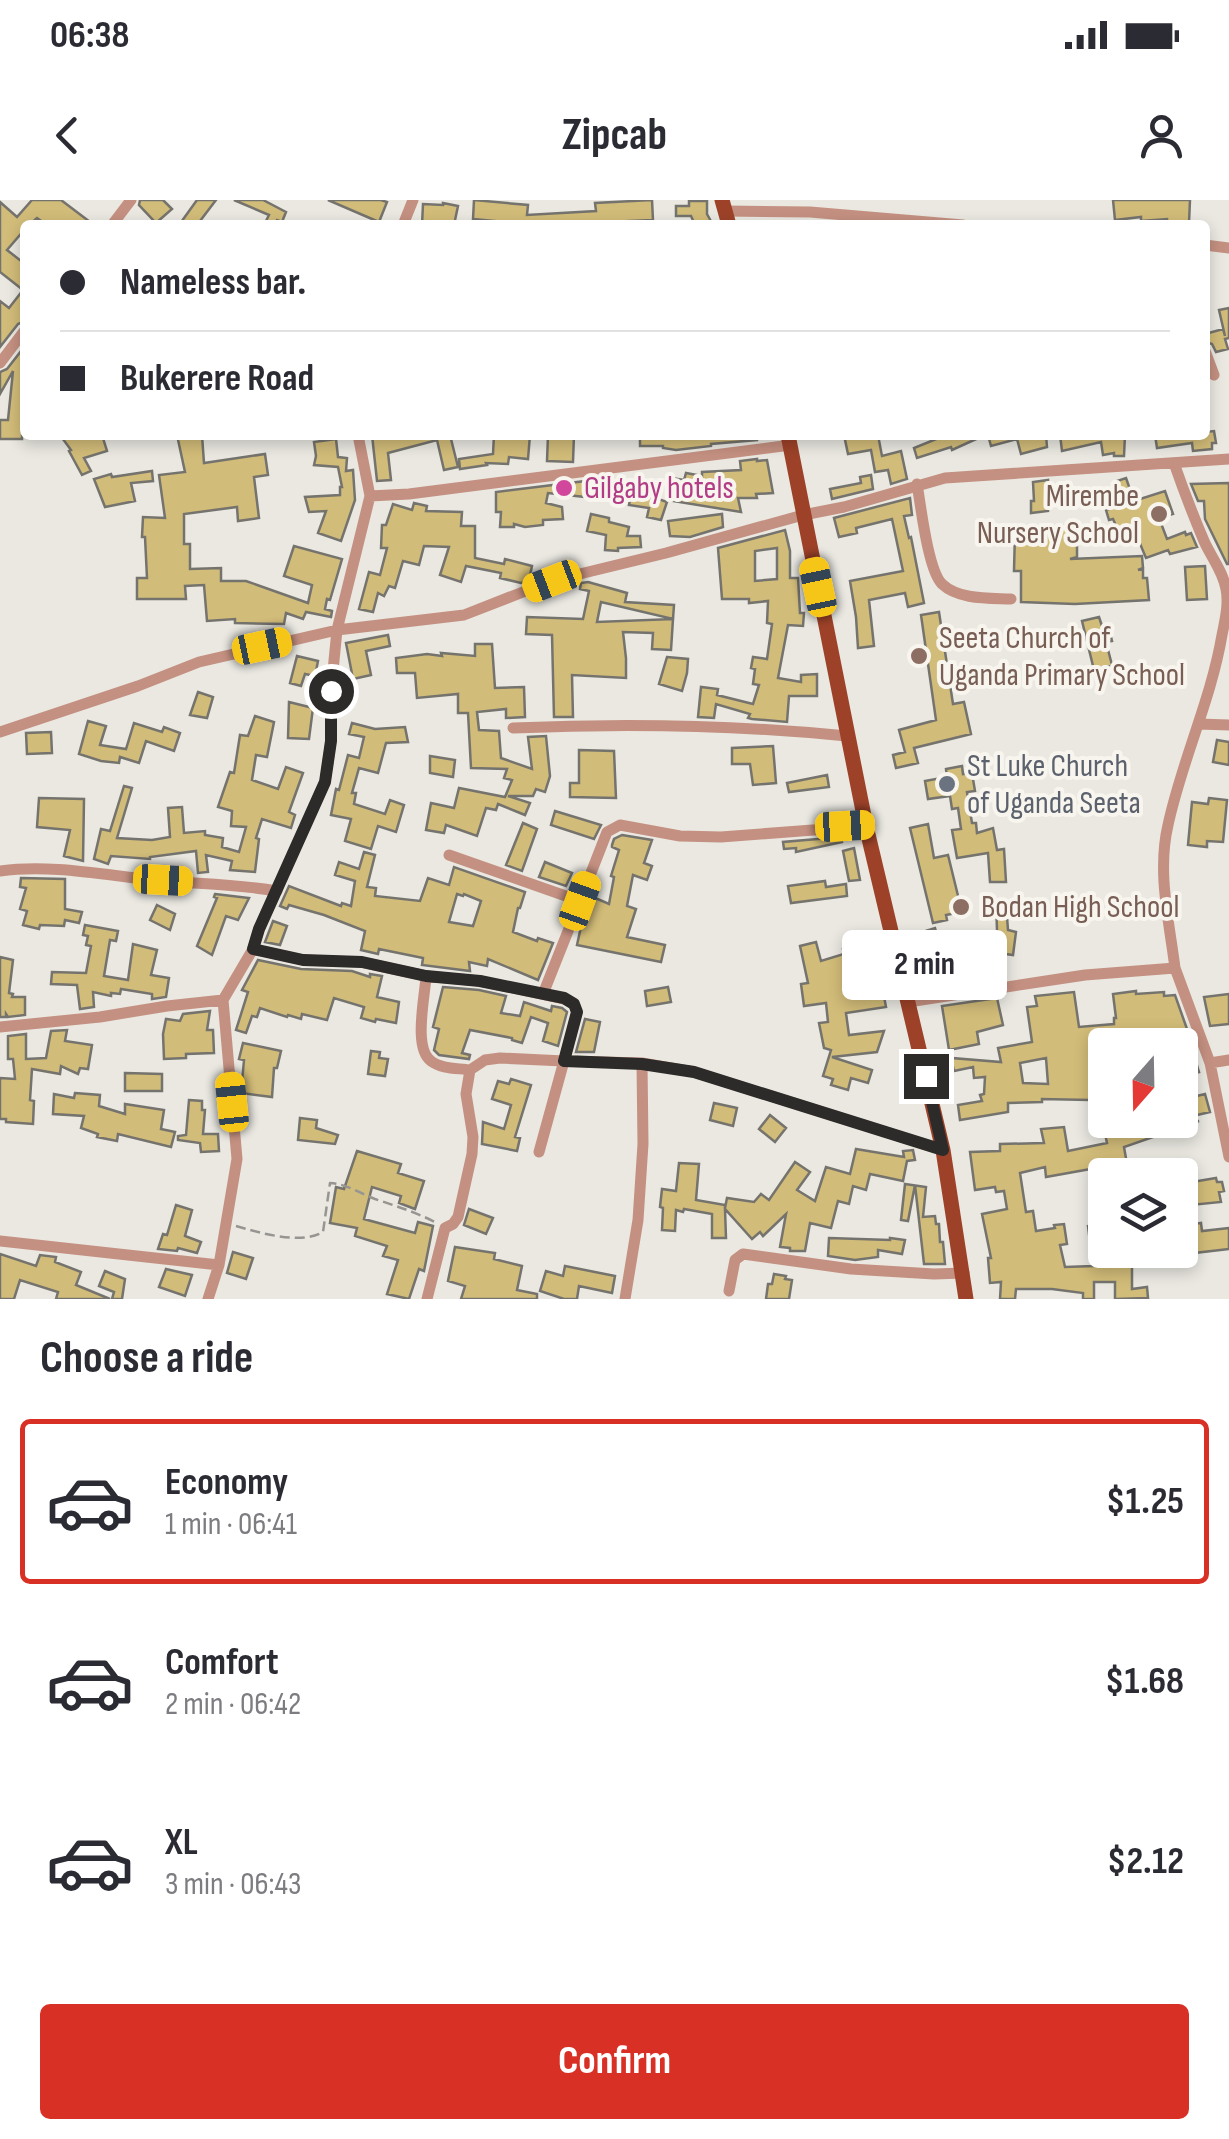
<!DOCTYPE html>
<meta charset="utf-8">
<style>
:root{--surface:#fff;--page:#f2f2f3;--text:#2b2b33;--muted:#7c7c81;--line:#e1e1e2;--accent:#d93025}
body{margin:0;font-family:"Sofia Sans Condensed",sans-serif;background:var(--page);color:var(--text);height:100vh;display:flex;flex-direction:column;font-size:38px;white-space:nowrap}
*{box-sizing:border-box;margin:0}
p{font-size:32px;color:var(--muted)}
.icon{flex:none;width:55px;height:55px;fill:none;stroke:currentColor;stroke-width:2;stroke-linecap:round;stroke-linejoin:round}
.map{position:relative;height:1099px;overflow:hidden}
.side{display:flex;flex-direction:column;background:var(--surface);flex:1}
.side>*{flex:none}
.banner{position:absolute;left:20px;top:20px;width:1190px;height:220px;border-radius:10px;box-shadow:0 5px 15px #0003;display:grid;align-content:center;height:220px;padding:0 40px;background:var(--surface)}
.needle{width:65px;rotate:200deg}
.buttons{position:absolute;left:1088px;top:828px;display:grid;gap:20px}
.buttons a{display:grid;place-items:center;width:110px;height:110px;border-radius:10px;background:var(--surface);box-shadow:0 5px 15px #0003;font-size:50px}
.end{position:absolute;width:45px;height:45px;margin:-22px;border:12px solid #2c2b29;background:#fff;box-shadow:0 0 0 5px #fff}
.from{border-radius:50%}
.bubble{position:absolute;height:70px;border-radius:10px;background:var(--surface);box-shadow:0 5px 15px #0003;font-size:32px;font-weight:700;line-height:70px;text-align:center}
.car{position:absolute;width:30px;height:60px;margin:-30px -15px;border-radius:12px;box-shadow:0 0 8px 2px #0007;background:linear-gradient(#f5c518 24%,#345 0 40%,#f5c518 0 76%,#345 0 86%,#f5c518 0)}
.banner b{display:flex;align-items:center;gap:35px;height:95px;font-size:38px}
.banner b+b{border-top:2px solid var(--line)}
.banner i{width:25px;height:25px;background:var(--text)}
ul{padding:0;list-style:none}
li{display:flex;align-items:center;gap:30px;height:165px;margin:0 20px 15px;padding:0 20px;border:5px solid transparent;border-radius:10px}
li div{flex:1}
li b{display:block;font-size:38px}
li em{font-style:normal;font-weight:700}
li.current{border-color:var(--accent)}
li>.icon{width:90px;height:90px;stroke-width:1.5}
h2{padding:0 40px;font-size:45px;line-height:120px}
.action{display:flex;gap:20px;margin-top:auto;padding:20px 40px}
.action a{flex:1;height:115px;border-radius:10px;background:var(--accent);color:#fff;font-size:40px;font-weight:700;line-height:115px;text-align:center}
.status{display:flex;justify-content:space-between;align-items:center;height:70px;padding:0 50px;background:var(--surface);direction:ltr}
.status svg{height:28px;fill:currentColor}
header{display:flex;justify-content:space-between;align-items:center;height:130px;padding:0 40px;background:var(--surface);font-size:45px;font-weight:700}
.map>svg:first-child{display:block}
</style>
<div class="status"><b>06:38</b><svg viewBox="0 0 49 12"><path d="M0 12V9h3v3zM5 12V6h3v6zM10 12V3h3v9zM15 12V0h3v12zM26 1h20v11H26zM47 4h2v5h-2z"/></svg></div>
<header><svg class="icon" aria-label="back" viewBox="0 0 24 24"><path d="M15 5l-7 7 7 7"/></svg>Zipcab<svg class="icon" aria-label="person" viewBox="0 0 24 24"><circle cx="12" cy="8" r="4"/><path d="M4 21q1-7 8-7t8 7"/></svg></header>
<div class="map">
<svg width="1229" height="1099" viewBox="0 0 1229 1099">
<rect width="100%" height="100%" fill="#eae8e1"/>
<path fill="#d2bc79" stroke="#75736d" stroke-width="2.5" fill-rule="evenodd" d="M32 0H61L94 25H47L37 18 29 25H25V29L7 50 25 64V121L18 124 0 147V101L9 108 23 90 0 72V2L17 17Z
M140 0H163L172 9 156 23 139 5Z
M197 0H216L197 25H179Z
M234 0H263L286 12 282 22 277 20 274 25H264L269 15Z
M328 0H381L387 2 379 22Z
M474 0 528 5 527 15 596 11 595 3 652 0 653 20 537 25 473 19Z
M1113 0H1190L1189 23 1167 22V19L1141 21V17L1115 20Z
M689 1H707V14L713 25H695L691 16H676V6H689Z
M443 3 458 6 454 25H422L423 4 443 5Z
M1229 108V138L1225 139 1228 149 1216 152 1212 144 1206 142 1205 134 1223 129 1225 136 1219 110Z
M25 146V218H22V239H0V220H8L13 171 0 194V172L7 169Z
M1214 231 1216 243H1212V249L1193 251 1192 243 1157 248 1155 235H1205V232Z
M60 235H102L107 251 84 258 91 271 82 275 69 251 71 250Z
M177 235H202L204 263 265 254 268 275 254 277 259 318 238 321 237 307 184 314V344H190V369L221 368V381H246L308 403 312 385 284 376 294 346 342 359 330 400 327 399 325 409 332 411 331 417 306 412 303 419 286 413 284 424 235 423V419L207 421 204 385 185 386 186 399H137V378H147L145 337H142L143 317 165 318 159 275 185 272Z
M372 235H450L458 267 444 270 437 240 388 253 391 280 377 281Z
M494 235H530L528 259 509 257 508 264 486 263 487 265 460 269 459 259 493 254Z
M548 235H574L573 262 547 261Z
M640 235H757V240L711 244V246L676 250 663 248V246H640Z
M844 235H878L882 256 901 251 907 279 891 284 888 270 875 272 871 250 848 254Z
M946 235H985L952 250 951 247 917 258 914 248Z
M988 235H1046L1047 247 1021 254 1017 239 991 246Z
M1060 235H1125L1124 256H1114V253L1103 255 1101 242 1062 251Z
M336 239 338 257 347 258 346 271 353 270 355 300 341 341 318 333 326 311 309 312 305 297 340 295V287H342L338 267 314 265 316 256 314 242Z
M757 259V261L767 260 773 293 756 294 757 298H738L741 312 667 300 671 278 684 280 686 273 702 276V272L741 270 740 261Z
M152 271 153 281 131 283 135 301 105 307 94 279 111 274 112 277Z
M871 275 873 289 832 299 830 289 861 283 860 277Z
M1126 278 1134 301 1165 291 1173 314 1159 318 1167 339 1185 332 1186 335 1191 333 1197 347 1170 354 1168 350 1146 358 1136 334 1122 339 1113 319 1109 320 1106 310 1117 306 1114 295 1121 293 1117 281Z
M594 280 595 298 548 293 546 303 562 307 563 319 543 320V325L525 327 514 324V327H500L501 312H496V292Z
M1048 280V311L1031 313V301H1034L1033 282Z
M1229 283V364H1227L1205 319 1204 301H1198L1191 284Z
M631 295 650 298V296L667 302 661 320 647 317 649 308 629 305Z
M910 298 912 315 904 316 909 338 911 337 924 403 908 407 905 393 869 400 874 446 858 448 856 417 850 381 903 371 892 319 856 328 857 333 839 337 834 318Z
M414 303 427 306 426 311 462 312 461 326H475V358L504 364 505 359 532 366 529 380 521 383 500 378 501 373 466 366 461 382 440 375 449 347 424 346 419 365 403 361 395 388 389 386 384 396 378 393 373 412 359 409 369 372 380 375 387 348H381L382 325H386L393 304 412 310Z
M591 314 609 318V322L629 327 627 336H640L641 347 618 348V351L605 350 606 335 587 331Z
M722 314 723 327 690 337 670 336 668 321Z
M1031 326H1077V357L1070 359 1142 356 1143 368 1138 370 1143 369V378H1147L1149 400 1075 404 1021 402V371H1014L1015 332H1031Z
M785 330 790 351V378H798L800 413H804L803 426 788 425 778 478 801 482V475L817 474V496H789L787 522 752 519 748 518 750 514 716 504 714 518 698 517 701 487 718 489 717 495 753 504 759 485 753 484 755 469 751 468 753 457 767 459 772 424 767 423 768 401 749 403V399H722L718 348ZM777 348V379L755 381V351Z
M1205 366 1207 399 1187 400 1185 367Z
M588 382 627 393 625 402 674 405 673 419 601 402 597 422 673 419 671 450 652 449 653 433 623 432 626 458V478L572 475 573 517H554L552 435 526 434 527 417 583 419 589 391 580 389 581 383Z
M939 412 953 504 964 502 971 534 914 548 918 563 896 568 893 555 905 552 899 530 936 520 921 415Z
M1099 417 1102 426 1108 425 1112 441 1106 442 1112 465 1094 470 1082 421Z
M388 435 390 446 366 451 371 475 353 479 346 443Z
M475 444H492L495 488 524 487 525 517 506 518V509L477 512 479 530 499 531 501 558 532 569 528 537 546 536 550 576 545 592 536 589 533 596H508L530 603 525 615 498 604 496 610 486 608 477 636 446 625 444 633 426 630 431 603 454 608 459 588 505 597 512 580 504 578 507 569 471 568 468 513H458V494L417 498 415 473H397L396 458 427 454 442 456 441 453 475 456Z
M297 456 318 461 315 476 305 474 301 486 290 483Z
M667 457 688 459 687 473 682 491 659 484Z
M198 492 213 497 207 518 190 515Z
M289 502 313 508 309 539 288 538Z
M255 516 274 522 267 557 256 555 252 580 278 589 286 567 303 573 289 612 295 615 291 628 262 619 256 638 259 639 255 672 230 670 232 661 206 655 208 672 198 673 196 651 150 657V659L111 656 108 664 94 659 101 629 110 631 124 586 132 588 117 638 152 640 170 637 168 608 182 607 184 633 205 631V635L223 638 222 647 239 652 246 627 231 626 232 611 218 607 230 572 234 573 240 535 248 536Z
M88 521 106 526 100 545 126 549 134 523 162 532 164 527 180 533 174 551 146 541 139 563 120 557 119 563 101 561 79 554Z
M352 523 375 529 405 527 408 542 386 543 378 573 359 568 352 593H356L354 604 385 614 390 600 404 605 396 632 378 626 371 649 345 641 351 619 331 615 336 589 339 590 348 555 359 558 364 537 349 534Z
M51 532 52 553 27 554 26 533Z
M1217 540 1229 542V565L1213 562Z
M773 546 776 583 753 585 750 564H732V548Z
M579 550 614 551 616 598 570 597V583H579Z
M430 556 455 560 453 577 430 573Z
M962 566 963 574 972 573 975 591 967 592 972 623H976L977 633 993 628 997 650 1004 649 1006 682H990L988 653 957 658 952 630 961 629 958 608 952 609 950 596 928 599 925 581 947 577 946 569Z
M827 575 829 587 789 592 787 583Z
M39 598 84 599 83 661 64 656 70 630 37 627Z
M1209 598 1227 600 1223 642 1207 641V647L1188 645 1192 602 1208 604Z
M555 611 601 625 594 639 551 625Z
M523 623 537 629 522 671 506 665Z
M928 624 934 658 948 655 962 712 946 715 947 720 933 723 910 628Z
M622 635 652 640 644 663 652 666 647 680 633 675 627 706 636 709 627 737 665 745 661 762 577 745 582 722 593 697 609 704 614 677 611 676 619 650 612 647V645L614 639Z
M841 637 842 642 796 652V648L784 649 783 642Z
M854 648 860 680 849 681 843 651Z
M364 652 375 655 367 687 376 688 375 696 420 701 428 678 449 685 454 667 525 692 520 708H518L513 732 537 741 538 738 553 743 538 780 488 759 487 766 469 762 470 771 422 765 423 758 379 749 378 754 361 750 365 731 324 715 289 705 287 709 280 706 289 686 341 706 342 703 351 706 355 681 335 675 339 662 359 669ZM457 694 463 696 464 694 481 701 473 726 449 722Z
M545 662 572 673 566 686 539 677Z
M21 678 65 679V709L82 712 79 723 65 720 64 726 40 725 39 729 23 725 27 711 20 709 26 688 20 687Z
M825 681 826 687 846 684 847 696 791 703 788 686Z
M215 694 249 698 238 720 226 716 212 755 197 746 217 698 214 697Z
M996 703H1006L1008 730 1016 732 1013 755 1005 754 1004 759 994 757 997 730Z
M157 705 175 714 170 730 150 720Z
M273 721 287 726 280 745 265 742Z
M85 725 118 731 116 741 110 740 104 776 128 780 133 744 157 750 151 775 169 778 166 797 152 799V794L121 789 120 794 111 793V796L93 792 94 807 80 809 77 785 51 784 52 772 86 773 91 746 86 745 88 736 83 735Z
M935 728 940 746 966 739 977 782 937 788 922 732Z
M872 733 886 807 846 813 849 835 884 831 877 852 832 857 872 870 868 883 851 878 848 890 831 885 833 879 823 876 831 850 824 848 819 823 828 822 826 803 804 806 801 784 808 783 800 746 816 742 821 761 844 754 843 749 857 745 855 737Z
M0 757 13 760 9 793 13 794 12 797H25V815L8 817 6 814V817H0Z
M258 760 301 769 352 771 370 777V774L382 776 377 797 399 802 396 823 376 819 375 822 361 818 364 807 334 798 327 820 302 814 301 819 288 815 287 817 260 808 257 817 252 816 246 833 236 830 248 792 242 790Z
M443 787 479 790 506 796 501 813 520 816 524 802 551 811 552 806 562 808 567 812 558 846 543 841 548 823 531 817 522 843 512 840V838L470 830 462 853 470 855 469 859 439 855 434 850 439 829 433 827Z
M668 787 671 802 647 806 645 791Z
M1136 791V794L1164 792V796L1175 795 1187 829 1141 835V830L1114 834 1115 845H1103L1105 919 1093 921 1090 900 1042 899V902L1008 903V912L960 920 958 905 982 901 980 895 984 894 985 877 974 878 973 867 954 871 951 858 1001 862 998 848 1032 842 1027 807 1037 806 1035 796 1074 792 1079 827 1114 824V818H1116L1113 794ZM1046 858 1048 884 1023 883 1020 863Z
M1229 794V824L1210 826 1204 797Z
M997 798 1003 825 977 832 979 844 949 850 942 806Z
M210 811 207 830H213L214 853 186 854V858L164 859 163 834 166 819 180 821 183 814Z
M585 819 600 822 594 852H576Z
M67 830 65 841 92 845 88 869 80 868 78 874 61 866 60 874 32 869 30 900 34 901 33 924 6 922V919H0V878L15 879 13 859H8V836L26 834V859L46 858 51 831Z
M243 843 281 851 277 868H274L272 897 241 893 244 860 239 859Z
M1191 845 1199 872 1180 877V848Z
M371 851 380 852 379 858 388 859 385 876 368 874Z
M125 873 162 874V891H125Z
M511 879 531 885 515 937 520 938 517 951 482 944 483 922 504 929 511 905 492 899 498 881 509 884Z
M75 893 100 895 99 906 125 914V904L164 910 161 929 175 932 171 947 118 934 117 941 97 937 98 934 81 928 84 916 53 914 54 894 74 898Z
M1205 894 1210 912 1180 919V900Z
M189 900 202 901V910H205L203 934H218L219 951 201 952 200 943 178 940V936L186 935Z
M714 903 737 908 733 926 710 920Z
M770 915 786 928 775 942 759 929Z
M300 918 317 920 316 928 338 935 335 944 298 940Z
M1102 920 1199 921 1124 947 1127 964H1133V975H1118V961L1095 966 1096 968 1046 977 1045 967 1020 973 1026 1012 1033 1011 1036 1031 1055 1028 1054 1025 1064 1024 1067 1044 1060 1045 1065 1067 1093 1066 1088 1026 1105 1024V1050H1155L1156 1056 1132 1059V1089L1147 1087 1148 1098 1115 1099V1082H1094V1099H1083V1093L1052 1089H1016L1015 1099H1000L1001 1082 990 1083 988 1058H991L982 1014 1007 1009 1004 991 996 992 995 987 975 990 970 952 1000 951V944L1044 943 1041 929 1064 927 1068 951 1107 943Z
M856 949 904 957 903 951 913 950 915 960 907 961 903 981 870 974 866 990 853 986 849 1004 838 1001 831 1028 810 1023 805 1051H790V1048L780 1047 786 1014 763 1036 760 1032 752 1039 725 1009 726 1038H712V1014L684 1009 683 1012 676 1010 675 1031 662 1030 663 1008 660 1007 662 989 676 991 679 963 699 964 696 1000 725 1005V1008L727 998 754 1002 761 994 769 1000 795 962 810 972 797 990 815 1001 826 967 850 974Z
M357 951 401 964 398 973 424 981 415 1009 399 1003 401 996 372 987 364 1019 415 1033 418 1022 433 1026 424 1071 419 1069 409 1099 387 1094 398 1060 383 1056 387 1046 355 1036 357 1028 330 1023 336 987 344 989Z
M1216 978 1217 982H1222L1224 991 1219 992 1221 1002 1190 1005 1191 1011 1180 1012V988L1192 985V982Z
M905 984 926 987 923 1017 935 1016 936 1024H939L940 1042H943L945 1064H924L915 985 908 1021 901 1020Z
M176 1005 192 1010 185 1036 201 1042 197 1053 178 1048 177 1051 158 1049 163 1034 167 1035Z
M469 1009 493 1018 486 1034 464 1025Z
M1201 1023 1202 1031 1229 1028V1049L1194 1053V1050L1180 1052V1034L1187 1033 1186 1025Z
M829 1038 890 1040V1038L905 1040 902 1054 878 1050V1057L855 1060 828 1056Z
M455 1047 495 1053 494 1059 522 1066 517 1090 537 1094V1099H461L465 1086 448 1081Z
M233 1052 253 1058 246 1079 227 1073Z
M0 1054 36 1066 40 1055 56 1057 55 1062 81 1072 76 1085 110 1099H56L58 1092 20 1080 14 1099H0Z
M565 1066 615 1076 612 1093 579 1086 577 1099H564L540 1091 546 1071 563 1076Z
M166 1069 192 1075 185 1096 159 1087Z
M105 1071 125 1079 122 1099H112L114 1092 99 1086Z
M774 1074 786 1076 785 1079 792 1080 789 1099H766L768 1084H772Z"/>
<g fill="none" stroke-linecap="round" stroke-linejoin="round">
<path stroke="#979591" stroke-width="2.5" stroke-dasharray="10 5" stroke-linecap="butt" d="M236 1026C260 1033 301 1045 323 1032L330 983C347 984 359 993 375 999 396 1006 415 1012 435 1022"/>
<path stroke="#c49081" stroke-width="11" d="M725 11 810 12 963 25
M112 25 131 0
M403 25 413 0
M1205 45 1229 48
M1205 151 1214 175
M0 163 25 130
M358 235 370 296
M1174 263C1183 289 1193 315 1204 341 1211 357 1223 371 1226 389 1229 404 1225 420 1222 435 1211 500 1182 560 1168 625 1157 672 1169 720 1175 768
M917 284C921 307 928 370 942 384 959 400 989 398 1011 399
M1199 524 1229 525
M513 528C624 523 737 525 847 536
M0 532 138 486 199 462 337 430 464 415 551 381 666 353 803 315 844 307 945 278 1229 259
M449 655 580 701 607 632 620 625 680 636 721 637 866 626
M0 671C50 664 104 675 154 680 196 684 236 684 277 691
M253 749 303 760 361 762 426 776 480 781 565 799 574 804 577 812 564 861 500 858 485 860 470 870 466 894 473 937 472 954 458 1017 453 1024 445 1028 427 1099
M426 776C425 797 413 848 431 861 441 869 457 868 470 870
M543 794 580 701
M908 802 1085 775 1175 768 1210 863 1229 957
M0 827 100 817 167 806 223 800
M1210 863 1229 860
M539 952 564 861 642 863 694 872 943 950
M0 1041 219 1065
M729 1091 735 1060 743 1054 851 1069 934 1074 964 1073
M208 1099 219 1065 237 959 223 800 253 749 259 729 325 582 331 541V491L337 430 370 296 409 294 791 245
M625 1099 638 1020 643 944 642 863"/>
<path stroke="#9d4229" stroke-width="15" d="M722 0 729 25
M788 235 866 626 943 950 966 1099"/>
</g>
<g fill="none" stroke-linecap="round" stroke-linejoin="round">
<path stroke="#2c2b29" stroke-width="12" d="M331 491V541L325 582 259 729 253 749 303 760 362 762 426 776 480 781 564 798 574 804 577 812 564 861 642 864 694 872 943 950 926 876"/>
</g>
<circle fill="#d1479c" stroke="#f7f5ee" stroke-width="4" cx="564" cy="288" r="10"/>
<g fill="#8d6e63" stroke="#f7f5ee" stroke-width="4">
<circle cx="1159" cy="314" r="10"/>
<circle cx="919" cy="456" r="10"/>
<circle cx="961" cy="707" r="10"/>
</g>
<circle fill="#6b7280" stroke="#f7f5ee" stroke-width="4" cx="947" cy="584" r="10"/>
<g text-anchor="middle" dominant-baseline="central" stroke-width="8" stroke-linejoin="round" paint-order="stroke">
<g font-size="32" fill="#b23c85" stroke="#f7f5ee" text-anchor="start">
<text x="584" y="288">Gilgaby hotels</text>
</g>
<g font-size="32" fill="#785e54" stroke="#f7f5ee" text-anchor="start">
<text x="1139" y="296" text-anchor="end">Mirembe<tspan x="1139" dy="37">Nursery School</tspan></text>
<text x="939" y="438">Seeta Church of<tspan x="939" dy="37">Uganda Primary School</tspan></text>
<text x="981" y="707">Bodan High School</text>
</g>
<g font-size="32" fill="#5b616d" stroke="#f7f5ee" text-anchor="start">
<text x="967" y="566">St Luke Church<tspan x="967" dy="37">of Uganda Seeta</tspan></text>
</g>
</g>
</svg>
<div class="buttons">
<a><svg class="needle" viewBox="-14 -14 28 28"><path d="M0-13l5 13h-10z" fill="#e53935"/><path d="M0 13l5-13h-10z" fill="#7c7c81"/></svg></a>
<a><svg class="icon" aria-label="layers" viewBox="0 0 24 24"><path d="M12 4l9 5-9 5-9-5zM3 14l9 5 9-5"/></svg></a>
</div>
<i class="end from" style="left:331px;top:491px"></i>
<i class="end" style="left:926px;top:876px"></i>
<div class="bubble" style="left:842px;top:730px;width:165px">2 min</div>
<i class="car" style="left:552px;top:381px;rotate:249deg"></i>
<i class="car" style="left:818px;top:387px;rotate:348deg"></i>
<i class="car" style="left:262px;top:446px;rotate:78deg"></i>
<i class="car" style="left:845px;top:626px;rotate:87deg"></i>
<i class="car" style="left:163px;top:680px;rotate:93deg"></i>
<i class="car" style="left:580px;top:701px;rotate:20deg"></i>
<i class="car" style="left:232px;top:902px;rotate:354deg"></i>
<div class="banner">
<b><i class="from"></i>Nameless bar.</b>
<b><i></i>Bukerere Road</b>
</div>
</div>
<section class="side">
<h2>Choose a ride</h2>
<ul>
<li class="current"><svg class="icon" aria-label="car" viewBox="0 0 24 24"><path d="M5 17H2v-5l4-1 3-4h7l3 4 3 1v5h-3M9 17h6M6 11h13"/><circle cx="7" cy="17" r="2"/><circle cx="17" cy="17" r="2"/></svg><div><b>Economy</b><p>1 min · 06:41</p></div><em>$1.25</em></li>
<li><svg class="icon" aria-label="car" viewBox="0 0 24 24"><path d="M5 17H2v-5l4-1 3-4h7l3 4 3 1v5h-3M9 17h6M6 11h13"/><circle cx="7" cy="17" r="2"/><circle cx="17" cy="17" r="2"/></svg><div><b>Comfort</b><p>2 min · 06:42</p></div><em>$1.68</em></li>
<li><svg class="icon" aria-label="car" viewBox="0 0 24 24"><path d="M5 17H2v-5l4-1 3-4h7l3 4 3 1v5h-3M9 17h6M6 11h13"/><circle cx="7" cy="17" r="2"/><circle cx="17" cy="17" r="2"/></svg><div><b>XL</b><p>3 min · 06:43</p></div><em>$2.12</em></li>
</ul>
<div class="action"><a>Confirm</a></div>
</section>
